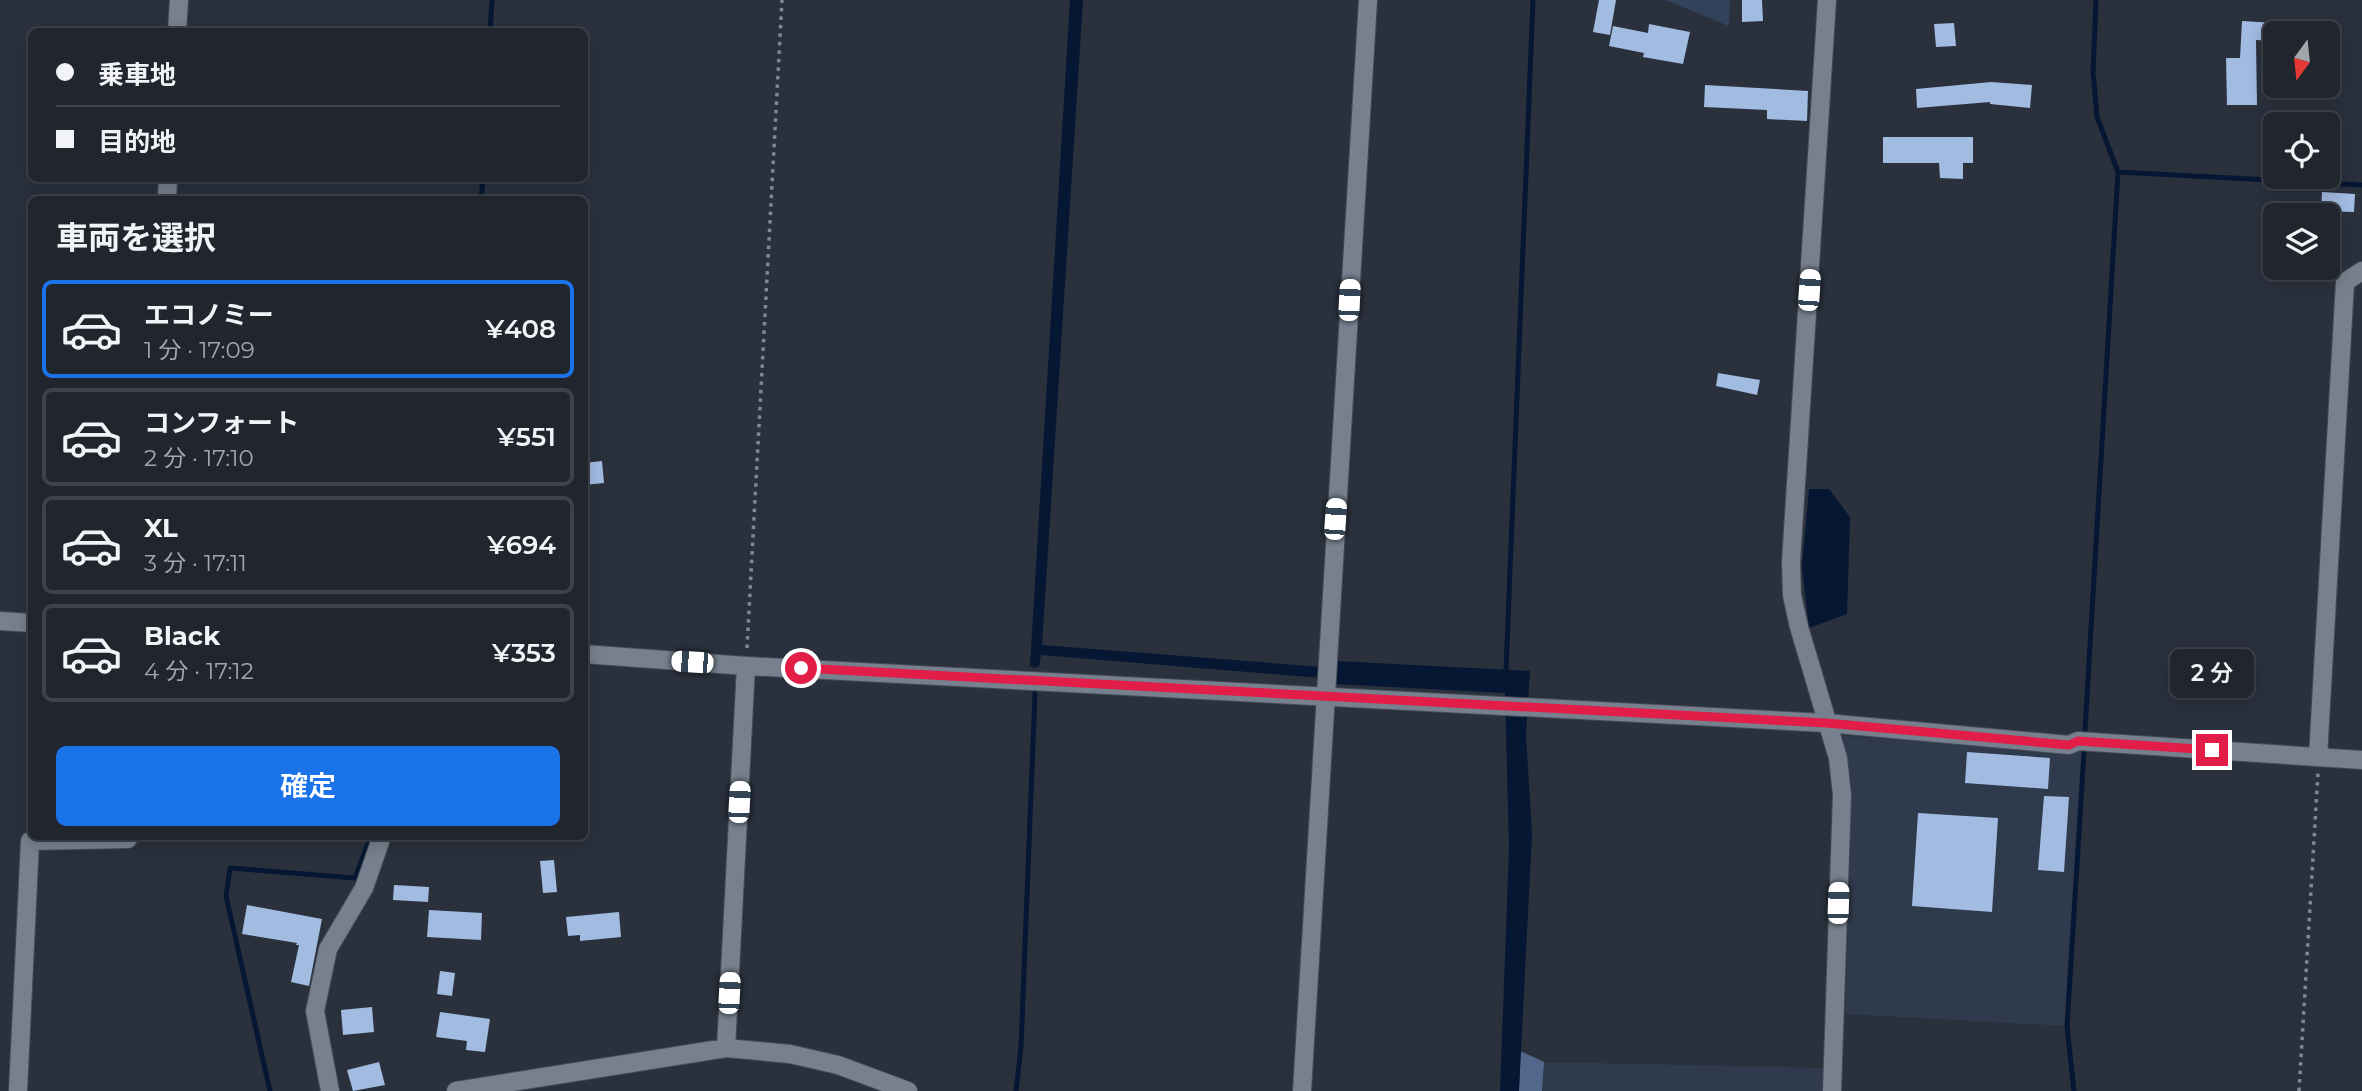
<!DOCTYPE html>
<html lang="ja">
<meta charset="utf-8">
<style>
:root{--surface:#20252e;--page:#282d36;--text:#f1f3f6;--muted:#a2a5aa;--line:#3d424a;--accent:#1a73e8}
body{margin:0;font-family:Montserrat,"Noto Sans JP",sans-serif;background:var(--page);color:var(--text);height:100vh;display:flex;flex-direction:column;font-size:26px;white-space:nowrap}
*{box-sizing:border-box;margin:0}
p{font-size:23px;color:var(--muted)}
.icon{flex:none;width:38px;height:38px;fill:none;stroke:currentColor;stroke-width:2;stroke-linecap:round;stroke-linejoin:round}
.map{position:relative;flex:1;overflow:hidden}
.details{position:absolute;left:28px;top:196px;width:560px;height:644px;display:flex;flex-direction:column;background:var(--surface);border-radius:10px;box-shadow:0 4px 18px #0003,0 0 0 2px var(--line)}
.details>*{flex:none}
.top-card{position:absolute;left:28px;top:28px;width:560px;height:154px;border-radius:10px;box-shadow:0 4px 18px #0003,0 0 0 2px var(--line);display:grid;align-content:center;height:154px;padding:0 28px;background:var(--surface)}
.needle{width:46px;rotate:195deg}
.buttons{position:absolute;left:2263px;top:21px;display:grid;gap:14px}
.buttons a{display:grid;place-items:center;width:77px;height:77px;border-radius:10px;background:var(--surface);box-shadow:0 4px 18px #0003,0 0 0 2px var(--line);font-size:35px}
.end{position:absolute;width:32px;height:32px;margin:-16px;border:9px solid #e11d48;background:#fff;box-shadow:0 0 0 4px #fff}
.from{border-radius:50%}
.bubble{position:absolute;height:49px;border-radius:10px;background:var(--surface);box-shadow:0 4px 18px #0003,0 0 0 2px var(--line);font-size:23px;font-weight:600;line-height:49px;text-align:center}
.car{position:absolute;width:21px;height:42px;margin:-21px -10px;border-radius:9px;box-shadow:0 0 5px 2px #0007;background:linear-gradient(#fff 24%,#345 0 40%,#fff 0 76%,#345 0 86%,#fff 0)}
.top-card b{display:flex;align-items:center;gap:24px;height:66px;font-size:26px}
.top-card b+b{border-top:2px solid var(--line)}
.top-card i{width:18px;height:18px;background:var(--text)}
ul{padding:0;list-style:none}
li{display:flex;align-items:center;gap:21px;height:98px;margin:0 14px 10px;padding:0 14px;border:4px solid var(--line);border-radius:10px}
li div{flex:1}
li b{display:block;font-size:26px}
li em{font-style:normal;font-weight:600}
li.on{border-color:var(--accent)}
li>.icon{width:63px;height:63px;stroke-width:1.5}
h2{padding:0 28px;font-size:32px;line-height:84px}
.action{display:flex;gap:14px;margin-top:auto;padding:14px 28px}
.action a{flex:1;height:80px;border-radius:10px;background:var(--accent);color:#fff;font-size:28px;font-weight:600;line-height:80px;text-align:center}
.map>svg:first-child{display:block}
</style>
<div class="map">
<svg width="2362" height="1091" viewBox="0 0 2362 1091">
<rect width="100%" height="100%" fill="#2a313d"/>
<path fill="#2f3b4c" d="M1843 736 2084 752 2067 1026 1845 1014 1852 786Z
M1544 1062 1826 1068 1825 1091H1542Z"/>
<path fill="#32425b" d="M1665 0H1730L1729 26Z"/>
<path fill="#52688a" d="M1520 1051 1544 1062 1542 1091H1519Z"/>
<path fill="#051733" d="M1070 0H1083L1042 645 1335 668 1336 661 1530 671 1526 735 1532 834 1519 1091H1500L1509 848 1505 693 1335 684 1334 679 1041 655 1039 666 1035 668 1030 666Z
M1809 489H1829L1850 517 1847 614 1809 628 1802 567Z"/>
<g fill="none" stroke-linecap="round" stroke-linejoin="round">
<path stroke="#051733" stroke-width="5" d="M490 32 492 0
M2118 172 2362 185
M481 200 483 178
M1506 670 1533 0
M2085 730 2118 172 2097 117 2093 72 2096 0
M270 1091 226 896 230 868 355 878 371 836
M1016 1091 1021 1047 1035 693
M2074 1091 2067 1026 2084 752"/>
</g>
<path fill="#a2bbe1" d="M1599 0H1616L1610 35 1593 32Z
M1742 0H1762L1763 21 1742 22Z
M2242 21 2276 23 2275 41 2256 40 2257 105H2227L2226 58H2240Z
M1954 23 1956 46 1936 47 1934 24Z
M1649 24 1690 32 1683 64 1643 57 1644 53 1609 46 1613 26 1648 33Z
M1991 82 2032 85 2030 108 1990 104V102L1917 108 1916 89Z
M1705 85 1808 91 1807 121 1767 119V110L1704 107Z
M1883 137H1973V163H1963V179L1940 178 1939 163H1883Z
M2322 192 2355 194 2354 212 2321 211Z
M1718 373 1760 380 1757 395 1716 386Z
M602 461 604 483 584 485V463Z
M1967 752 2050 758 2048 789 1965 783Z
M2044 796 2069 797 2064 872 2038 870Z
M1918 813 1998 818 1992 912 1912 906Z
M554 860 557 892 543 893 540 861Z
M394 885 429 887 428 902 393 900Z
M247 905 322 919 309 986 291 982 299 945H296L297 943 242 934Z
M429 910 482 913 481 940 427 937Z
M619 912 621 937 580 941V935L568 936 566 917Z
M440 971 455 973 452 996 437 994Z
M372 1007 374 1032 343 1035 341 1010Z
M440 1012 490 1019 485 1052 466 1050 467 1041 436 1037Z
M379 1062 385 1085 353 1091 347 1070Z"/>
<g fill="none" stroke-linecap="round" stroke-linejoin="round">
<g stroke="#464c56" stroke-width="20">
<path id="street" d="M1827 0 1791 562 1792 595 1799 627 1838 758 1842 795 1832 1091
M177 32 179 0
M167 200 168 178
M1826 723 2069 745 2078 741 2362 760
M2318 757 2345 282 2362 271
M726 1048 746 666
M18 1091 30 841 128 839V836
M330 1091 315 1011 328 949 364 888 382 836
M456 1091 726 1048 790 1054 838 1065 908 1091
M1302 1091 1368 0"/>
</g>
<g stroke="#464c56" stroke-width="20">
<path id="secondary" d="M0 621 32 623
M584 654 746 666 1826 723"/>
</g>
<path stroke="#828892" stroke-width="3.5" stroke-dasharray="3.5 5" stroke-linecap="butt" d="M747 648 782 0
M2299 1091 2318 773"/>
<use href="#street" stroke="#77808e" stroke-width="18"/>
<use href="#secondary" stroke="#77808e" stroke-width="18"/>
</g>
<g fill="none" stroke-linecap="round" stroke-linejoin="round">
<path stroke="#e11d48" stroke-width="9" d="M801 668 1826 723 2069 745 2078 741 2212 750"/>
</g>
</svg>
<div class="buttons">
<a><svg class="needle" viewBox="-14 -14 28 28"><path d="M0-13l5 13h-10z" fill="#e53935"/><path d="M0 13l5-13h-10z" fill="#a2a5aa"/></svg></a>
<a><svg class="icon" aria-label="locate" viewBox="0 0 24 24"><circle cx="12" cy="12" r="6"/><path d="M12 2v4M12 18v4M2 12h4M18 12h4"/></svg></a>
<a><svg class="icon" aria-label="layers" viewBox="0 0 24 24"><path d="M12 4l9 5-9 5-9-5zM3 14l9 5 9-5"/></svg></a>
</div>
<i class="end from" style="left:801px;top:668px"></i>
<i class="end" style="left:2212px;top:750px"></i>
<div class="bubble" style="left:2170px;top:649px;width:84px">2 分</div>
<i class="car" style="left:1809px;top:290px;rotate:4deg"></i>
<i class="car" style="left:1349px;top:300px;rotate:3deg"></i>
<i class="car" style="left:1335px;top:519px;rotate:4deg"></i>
<i class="car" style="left:692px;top:662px;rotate:274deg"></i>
<i class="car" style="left:739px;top:802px;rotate:3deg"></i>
<i class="car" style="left:1838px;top:903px;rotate:2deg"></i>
<i class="car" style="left:729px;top:993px;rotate:3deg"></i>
<div class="top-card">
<b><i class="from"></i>乗車地</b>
<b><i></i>目的地</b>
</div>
<section class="details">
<h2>車両を選択</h2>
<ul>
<li class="on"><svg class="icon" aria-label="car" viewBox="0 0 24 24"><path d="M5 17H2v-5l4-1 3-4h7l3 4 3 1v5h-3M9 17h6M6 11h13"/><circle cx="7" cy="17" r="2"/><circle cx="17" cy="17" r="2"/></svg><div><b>エコノミー</b><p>1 分 · 17:09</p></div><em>¥408</em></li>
<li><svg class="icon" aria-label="car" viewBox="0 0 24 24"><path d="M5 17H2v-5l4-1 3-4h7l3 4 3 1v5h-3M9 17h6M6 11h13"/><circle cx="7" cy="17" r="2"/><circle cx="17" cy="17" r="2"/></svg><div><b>コンフォート</b><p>2 分 · 17:10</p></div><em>¥551</em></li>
<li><svg class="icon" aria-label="car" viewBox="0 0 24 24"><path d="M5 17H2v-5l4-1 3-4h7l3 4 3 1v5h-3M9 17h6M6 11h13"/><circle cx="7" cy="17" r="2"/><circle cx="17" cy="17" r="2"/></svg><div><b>XL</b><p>3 分 · 17:11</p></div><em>¥694</em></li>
<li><svg class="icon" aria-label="car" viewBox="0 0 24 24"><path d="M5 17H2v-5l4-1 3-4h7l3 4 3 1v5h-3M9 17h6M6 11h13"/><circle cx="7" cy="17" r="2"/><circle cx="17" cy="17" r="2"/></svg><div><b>Black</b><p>4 分 · 17:12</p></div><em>¥353</em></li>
</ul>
<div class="action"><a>確定</a></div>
</section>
</div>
